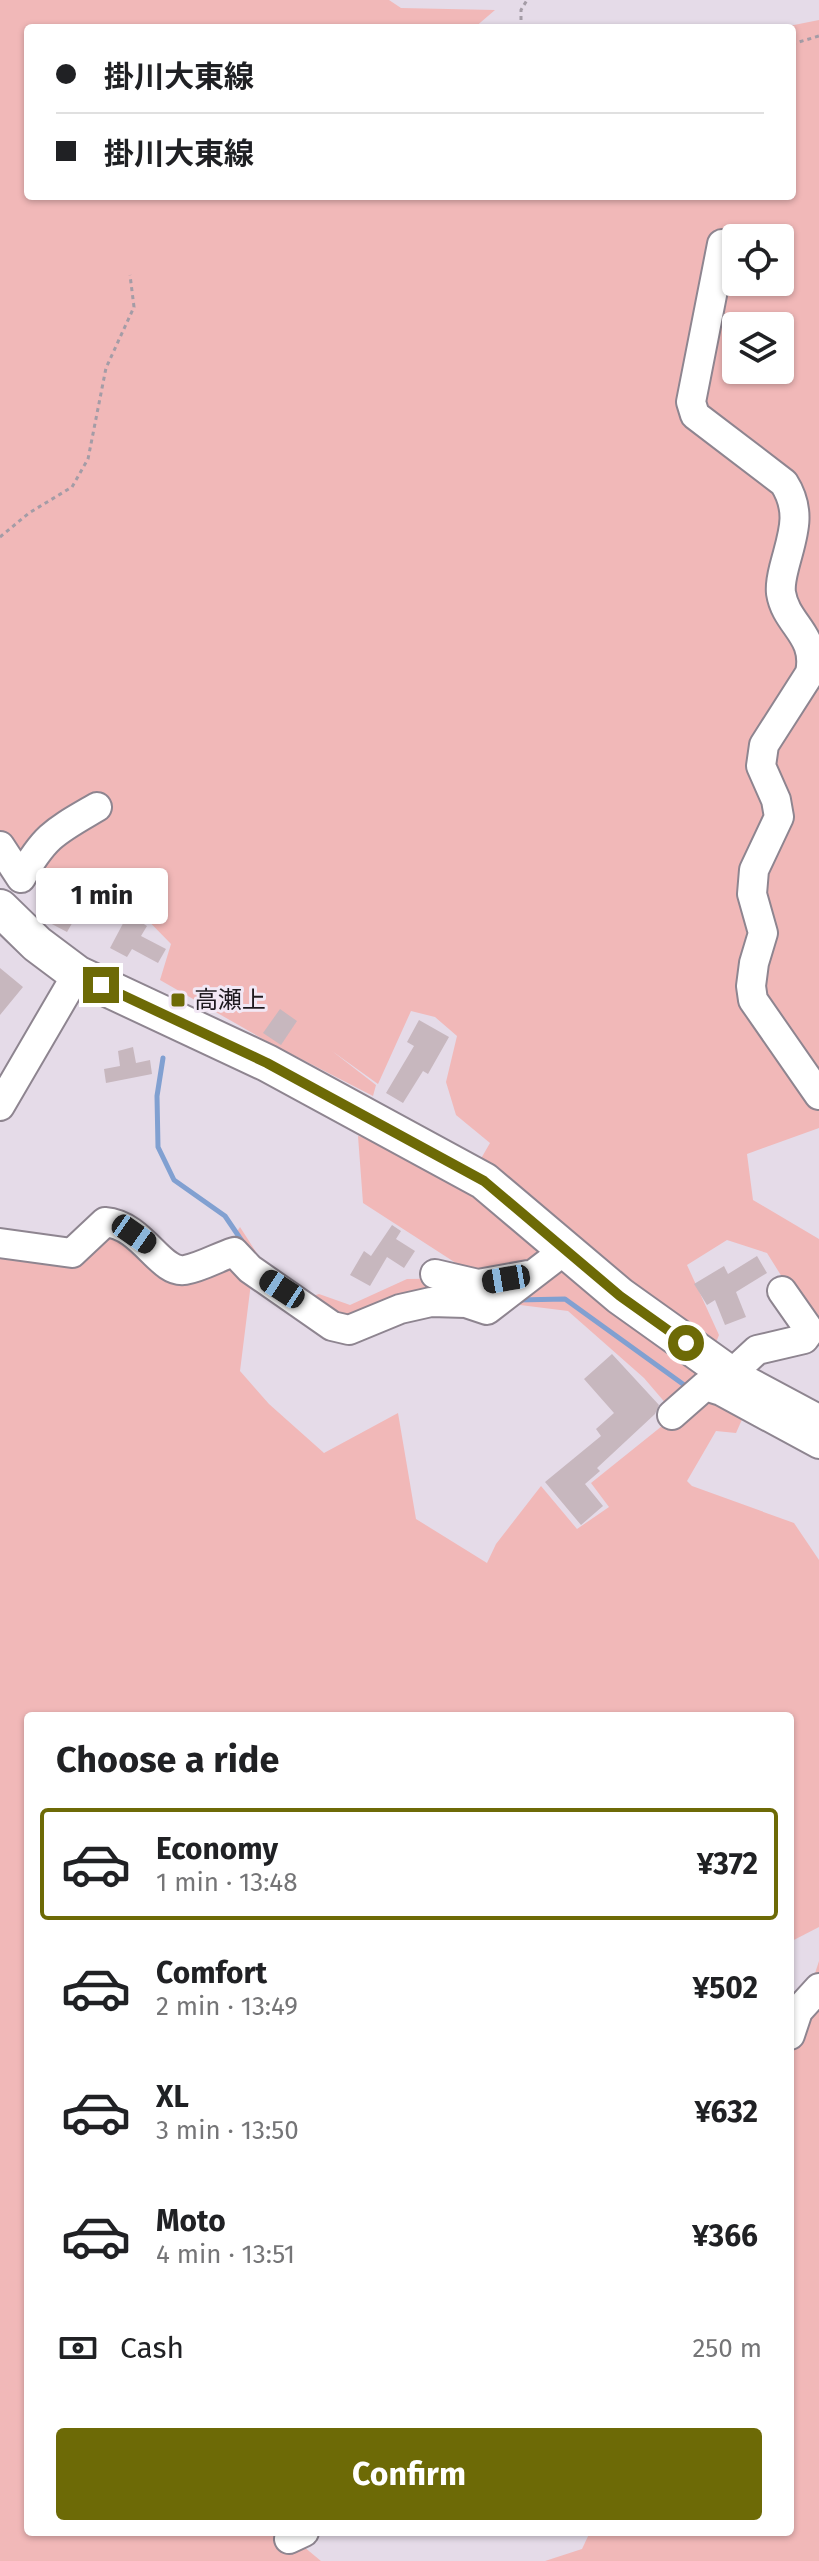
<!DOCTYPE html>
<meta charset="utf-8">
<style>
:root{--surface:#fff;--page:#f6f6f6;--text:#202124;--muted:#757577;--line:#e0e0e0;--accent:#6d6a06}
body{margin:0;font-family:"Fira Sans","Noto Sans JP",sans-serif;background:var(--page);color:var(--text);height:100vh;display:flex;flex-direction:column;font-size:30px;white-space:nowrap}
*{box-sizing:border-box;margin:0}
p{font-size:26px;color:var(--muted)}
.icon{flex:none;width:44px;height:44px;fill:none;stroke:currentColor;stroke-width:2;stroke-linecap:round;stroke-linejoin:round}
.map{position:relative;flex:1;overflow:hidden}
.side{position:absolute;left:24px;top:1712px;width:770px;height:824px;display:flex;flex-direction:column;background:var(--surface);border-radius:8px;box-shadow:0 2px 6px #0004}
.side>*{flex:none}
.hud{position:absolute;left:24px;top:24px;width:772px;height:176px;border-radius:8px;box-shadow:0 2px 6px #0004;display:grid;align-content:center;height:176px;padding:0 32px;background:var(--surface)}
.buttons{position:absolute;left:722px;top:224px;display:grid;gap:16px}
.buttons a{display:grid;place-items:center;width:72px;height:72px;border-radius:8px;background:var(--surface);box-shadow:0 2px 6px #0004;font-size:40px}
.end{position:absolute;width:36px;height:36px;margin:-18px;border:10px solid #6d6a06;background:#fff;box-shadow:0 0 0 4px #fff}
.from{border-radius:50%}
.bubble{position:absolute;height:56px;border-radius:8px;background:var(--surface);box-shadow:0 2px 6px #0004;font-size:26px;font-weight:700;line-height:56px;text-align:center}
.car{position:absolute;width:24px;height:48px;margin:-24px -12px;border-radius:10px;box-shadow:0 0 6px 2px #0007;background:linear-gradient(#222 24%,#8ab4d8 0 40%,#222 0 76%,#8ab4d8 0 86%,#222 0)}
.hud b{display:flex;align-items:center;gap:28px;height:76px;font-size:30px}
.hud b+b{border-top:2px solid var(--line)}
.hud i{width:20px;height:20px;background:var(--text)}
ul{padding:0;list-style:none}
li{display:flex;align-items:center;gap:24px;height:112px;margin:0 16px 12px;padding:0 16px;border:4px solid transparent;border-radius:8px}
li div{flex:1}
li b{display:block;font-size:30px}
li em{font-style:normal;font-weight:700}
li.selected{border-color:var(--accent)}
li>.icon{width:72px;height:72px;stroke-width:1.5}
h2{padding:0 32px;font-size:36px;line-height:96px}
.pay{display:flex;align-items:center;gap:20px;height:88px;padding:0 32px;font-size:30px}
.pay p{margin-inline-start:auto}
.primary-button{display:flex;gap:16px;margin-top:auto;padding:16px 32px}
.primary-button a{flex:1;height:92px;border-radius:8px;background:var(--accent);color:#fff;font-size:32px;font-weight:700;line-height:92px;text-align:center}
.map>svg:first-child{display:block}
</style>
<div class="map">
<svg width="819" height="2561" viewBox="0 0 819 2561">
<rect width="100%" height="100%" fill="#e5dbe8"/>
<path fill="#f1b8b8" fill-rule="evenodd" d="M0 0H389L401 8 495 10 474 28H28V196H792V28H779L819 20V1128L747 1154 753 1200 819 1239V1336L767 1253 727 1240 687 1265 719 1335 715 1345 655 1306 479 1162 490 1143 456 1115 446 1082 457 1036 435 1017 411 1011 378 1084 332 1051 376 1085 373 1096 268 1042 160 980 171 944 131 903 70 882 28 883 0 846ZM736 238H780V282H736ZM736 326H780V370H736Z
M358 1136C424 1145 493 1212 545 1252L524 1270 425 1303 350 1333 252 1275 240 1371 269 1404 324 1453 398 1413 416 1519 487 1563 496 1544 541 1486 577 1529 609 1507 591 1483 662 1426H684L679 1425 674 1413 644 1378 568 1311 503 1303 559 1254 748 1406 736 1433 716 1431 687 1481 692 1486 794 1523 819 1560V1927L790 1942V1716H28V2532H286L321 2561H0V1246L47 1250 105 1222 164 1264 234 1252 236 1233 240 1227 258 1255 306 1298 319 1294 350 1305 407 1279 479 1278 363 1203Z
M819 1961V2561H545L582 2549 590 2532H790V2051Z"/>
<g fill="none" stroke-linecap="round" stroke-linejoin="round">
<path stroke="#81a0d1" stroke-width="5" d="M163 1058 157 1096 158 1147 174 1180 225 1216 244 1244
M517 1300 565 1299 687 1387"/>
</g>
<path fill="#c7b7be" d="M66 890 85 901 67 932 48 922Z
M104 894 130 906 123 919 98 908Z
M128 914 147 926 141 936 166 949 158 963 132 949 127 957 110 948Z
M0 968 23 987 0 1015Z
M280 1009 297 1021 281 1045 263 1033Z
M419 1020 449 1037 428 1074 423 1071 403 1103 386 1093 414 1046 407 1042Z
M133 1047 136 1063 150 1060 152 1074 106 1083 104 1069 120 1066 118 1051Z
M392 1225 401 1231 396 1239 415 1251 404 1268 387 1257 370 1286 350 1275 364 1251 371 1256Z
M757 1256 767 1273 736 1292 746 1317 725 1325 715 1300 707 1305 694 1284 724 1266 728 1274Z
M612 1354 659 1405 655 1414 597 1468 600 1471 585 1484 603 1506 581 1525 545 1482 601 1436 596 1429 614 1413 584 1379Z"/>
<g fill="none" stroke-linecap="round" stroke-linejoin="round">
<g stroke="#8e8590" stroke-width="32">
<path id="minor" d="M722 244 691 402 695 415 784 483C803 513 792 536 784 568 782 576 780 585 781 593 786 625 818 635 810 673L764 745 761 766 776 800 779 817 754 870 752 894 763 933 754 963 751 986 753 1000 819 1095
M0 846 21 878C45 835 56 831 97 807
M0 1106 77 974
M0 1243 72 1253 105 1222C143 1225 160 1274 185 1270 202 1267 218 1257 234 1252L250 1269 332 1326 349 1330 400 1309 431 1302 466 1303 487 1310 565 1250
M435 1274 478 1284 528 1275
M730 1375 757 1350 804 1339 810 1331 782 1291
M672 1415 705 1386 721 1391 819 1444
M790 2035 798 2011 819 1988
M289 2539 304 2532"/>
</g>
<g stroke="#8e8590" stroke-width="40">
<path id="major" d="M0 908 37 944 77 974 267 1063 484 1181 620 1296 739 1381 819 1424"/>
</g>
<path stroke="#a49ca6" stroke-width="3" stroke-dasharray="4 4" stroke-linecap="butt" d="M521 28V10L527 0
M792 44 819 36
M0 537 29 513 72 487 88 459 106 368 134 307 130 275"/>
<use href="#minor" stroke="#fff" stroke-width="28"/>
<use href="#major" stroke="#fff" stroke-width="36"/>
</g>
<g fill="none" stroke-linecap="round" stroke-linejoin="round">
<path stroke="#6d6a06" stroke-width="10" d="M101 985 267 1063 484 1181 620 1296 686 1343"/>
</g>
<rect fill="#6d6a06" stroke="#f2e8f5" stroke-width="3" x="170" y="992" width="16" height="16" rx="4"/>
<g text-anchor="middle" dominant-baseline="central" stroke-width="6" stroke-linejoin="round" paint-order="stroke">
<g font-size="24" fill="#1e1a1f" stroke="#f2e8f5" text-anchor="start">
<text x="194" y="1000">高瀬上</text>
</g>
</g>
</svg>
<div class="buttons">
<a><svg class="icon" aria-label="locate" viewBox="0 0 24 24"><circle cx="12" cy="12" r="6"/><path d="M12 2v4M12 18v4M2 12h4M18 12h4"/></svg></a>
<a><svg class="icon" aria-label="layers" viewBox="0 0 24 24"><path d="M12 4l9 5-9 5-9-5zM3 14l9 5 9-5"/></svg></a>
</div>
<i class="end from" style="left:686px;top:1343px"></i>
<i class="end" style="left:101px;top:985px"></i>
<div class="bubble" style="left:36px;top:868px;width:132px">1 min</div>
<i class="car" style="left:134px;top:1234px;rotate:125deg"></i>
<i class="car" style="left:506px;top:1279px;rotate:260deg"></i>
<i class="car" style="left:282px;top:1289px;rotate:303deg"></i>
<div class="hud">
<b><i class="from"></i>掛川大東線</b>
<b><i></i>掛川大東線</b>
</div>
<section class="side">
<h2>Choose a ride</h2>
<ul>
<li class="selected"><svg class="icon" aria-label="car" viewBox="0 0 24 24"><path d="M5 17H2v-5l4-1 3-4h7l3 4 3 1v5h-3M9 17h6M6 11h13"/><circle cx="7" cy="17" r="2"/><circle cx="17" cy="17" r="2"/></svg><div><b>Economy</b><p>1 min · 13:48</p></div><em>¥372</em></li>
<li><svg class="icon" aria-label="car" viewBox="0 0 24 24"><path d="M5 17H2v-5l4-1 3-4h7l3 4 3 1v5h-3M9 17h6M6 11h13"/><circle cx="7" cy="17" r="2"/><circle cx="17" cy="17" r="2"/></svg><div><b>Comfort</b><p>2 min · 13:49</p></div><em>¥502</em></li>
<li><svg class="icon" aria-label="car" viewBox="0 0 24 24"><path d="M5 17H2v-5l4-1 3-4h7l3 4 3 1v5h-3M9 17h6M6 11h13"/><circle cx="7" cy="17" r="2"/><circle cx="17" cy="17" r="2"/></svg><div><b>XL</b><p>3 min · 13:50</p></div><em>¥632</em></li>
<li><svg class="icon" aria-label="car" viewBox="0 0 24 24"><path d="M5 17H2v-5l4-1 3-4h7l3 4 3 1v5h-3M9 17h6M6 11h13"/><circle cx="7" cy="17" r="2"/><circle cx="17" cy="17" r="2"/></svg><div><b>Moto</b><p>4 min · 13:51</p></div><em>¥366</em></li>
</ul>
<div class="pay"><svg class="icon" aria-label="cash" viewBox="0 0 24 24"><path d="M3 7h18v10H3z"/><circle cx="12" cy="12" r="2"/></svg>Cash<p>250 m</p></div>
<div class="primary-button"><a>Confirm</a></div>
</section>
</div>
